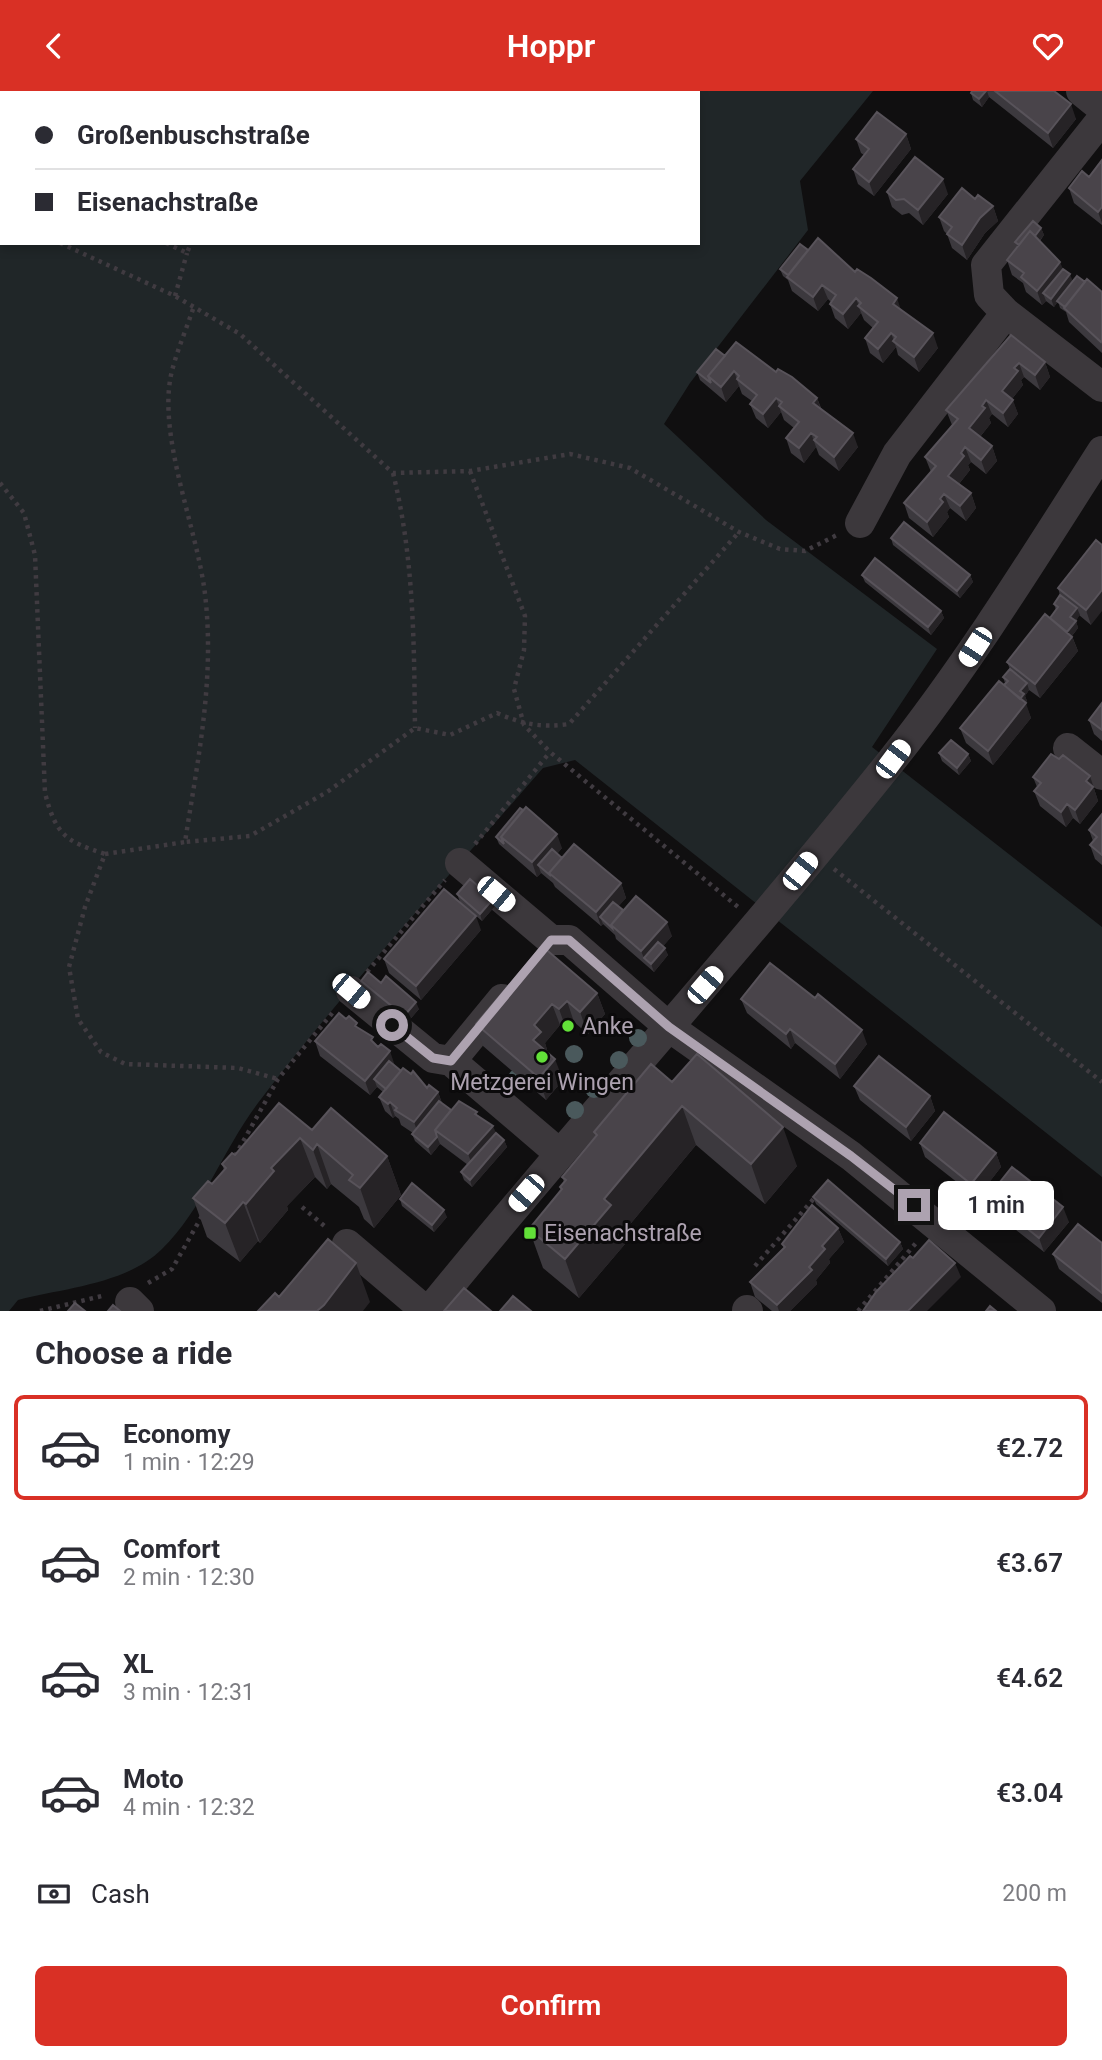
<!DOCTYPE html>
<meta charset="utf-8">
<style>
:root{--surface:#fff;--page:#f7f7f7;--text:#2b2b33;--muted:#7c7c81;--line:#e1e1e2;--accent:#d93025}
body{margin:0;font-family:Roboto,sans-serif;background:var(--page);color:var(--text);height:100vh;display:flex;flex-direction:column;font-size:26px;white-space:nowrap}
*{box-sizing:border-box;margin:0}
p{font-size:23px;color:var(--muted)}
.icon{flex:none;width:38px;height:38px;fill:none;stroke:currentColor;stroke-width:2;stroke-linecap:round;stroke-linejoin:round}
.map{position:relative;height:1220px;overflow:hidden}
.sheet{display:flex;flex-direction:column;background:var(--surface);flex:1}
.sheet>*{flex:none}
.top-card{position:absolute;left:0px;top:0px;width:700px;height:154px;box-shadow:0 4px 10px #0003;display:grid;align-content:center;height:154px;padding:0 35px;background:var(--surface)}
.end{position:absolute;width:32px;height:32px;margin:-16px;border:9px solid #ada2b0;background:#111;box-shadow:0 0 0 4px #111}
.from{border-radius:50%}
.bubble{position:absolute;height:49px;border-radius:10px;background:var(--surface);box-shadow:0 4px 10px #0003;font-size:23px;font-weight:600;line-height:49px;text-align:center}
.car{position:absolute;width:21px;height:42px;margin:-21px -10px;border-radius:9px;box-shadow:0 0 5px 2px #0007;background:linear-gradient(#fff 24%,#345 0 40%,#fff 0 76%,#345 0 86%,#fff 0)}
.top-card b{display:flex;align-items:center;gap:24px;height:66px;font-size:26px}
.top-card b+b{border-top:2px solid var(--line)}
.top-card i{width:18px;height:18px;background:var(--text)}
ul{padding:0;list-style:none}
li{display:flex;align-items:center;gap:21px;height:105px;margin:0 14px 10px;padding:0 21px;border:4px solid transparent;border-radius:10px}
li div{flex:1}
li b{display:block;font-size:26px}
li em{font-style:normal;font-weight:600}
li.on{border-color:var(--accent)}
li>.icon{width:63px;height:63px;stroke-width:1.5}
h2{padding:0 35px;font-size:32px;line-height:84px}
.pay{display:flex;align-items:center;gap:18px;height:77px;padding:0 35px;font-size:26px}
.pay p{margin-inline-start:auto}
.cta{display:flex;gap:14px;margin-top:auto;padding:14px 35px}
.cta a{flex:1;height:80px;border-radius:10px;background:var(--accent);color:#fff;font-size:28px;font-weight:600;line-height:80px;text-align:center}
header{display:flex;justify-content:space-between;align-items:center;height:91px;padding:0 35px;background:var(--accent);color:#fff;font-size:32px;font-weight:600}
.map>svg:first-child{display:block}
</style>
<header><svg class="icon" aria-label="back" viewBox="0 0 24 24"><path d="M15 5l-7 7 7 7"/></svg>Hoppr<svg class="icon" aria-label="heart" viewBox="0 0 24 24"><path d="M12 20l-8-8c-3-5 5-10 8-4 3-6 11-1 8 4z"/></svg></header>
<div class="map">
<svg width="1102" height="1220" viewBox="0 0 1102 1220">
<rect width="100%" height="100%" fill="#100f10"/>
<path fill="#202628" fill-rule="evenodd" d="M0 0H873L800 90 808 139 690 292 664 333 766 429 937 558 872 656 1102 836V1086L575 669 543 677C447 788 346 896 258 1012 223 1058 203 1118 162 1158 127 1193 64 1197 18 1209L9 1220H0ZM2 2H698V152H2Z"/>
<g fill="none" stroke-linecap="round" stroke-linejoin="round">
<path stroke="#403b41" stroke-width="4.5" stroke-dasharray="3.5 5" stroke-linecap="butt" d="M248 2 249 0
M0 76H2
M0 125 2 126
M60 152 175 205 240 243 393 382 470 380 570 363 630 377 739 441 780 458 805 460 837 444
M166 152 187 162 191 152
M175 205 187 162
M193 218C186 239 176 262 171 284 158 347 197 437 205 503 215 588 198 667 185 751L250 745 327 701 415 637 450 644 497 622C522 633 541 637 569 633L739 441
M470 380 525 525 524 559 514 598 524 634 550 661 738 816
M393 382C414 467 414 550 415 637
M0 392 24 422 35 464 45 702C56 744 65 750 105 763L85 816 69 876 78 928 101 961 125 973 238 977 278 988
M475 753 550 661
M105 763 185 751
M834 778 1102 991
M367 881 445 789
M235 1065 278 988 334 920
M302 1116 328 1138
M755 1175 817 1104
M148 1192 172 1178 202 1125
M40 1220 106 1204
M858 1220 916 1152"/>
<path stroke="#3c383c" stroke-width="30" d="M1081 0 1102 17
M1102 28 986 174 989 204 1006 222 1102 296
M860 432 897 363 1006 222
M1068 657 1102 684
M460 772 551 849H569L669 936 851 1065 1041 1220
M351 900 433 967 451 970 560 1063
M451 970 502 908
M347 1153 426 1220
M130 1211 139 1220
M747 1219 748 1220
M429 1220C580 1034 742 857 892 669 969 572 1035 465 1102 360"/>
</g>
<g fill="#4a595c">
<circle cx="638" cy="947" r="9"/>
<circle cx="574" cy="963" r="9"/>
<circle cx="619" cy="969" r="9"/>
<circle cx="517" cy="987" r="9"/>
<circle cx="594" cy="998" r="9"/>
<circle cx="575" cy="1019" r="9"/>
</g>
<path fill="#3c393e" d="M972 0H1054L1076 28 1053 57 989 6 982 16 973 9 971 2Z
M906 43 911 58 874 105 858 93 853 78 864 64 861 62 856 48Z
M1102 69V134L1074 112 1069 97 1089 86Z
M887 101 948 103 923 134 909 122 902 124 892 116Z
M975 108 993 115 998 130 985 142 967 169 952 157 947 143 944 140 939 126Z
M1041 137 1044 144 1040 150 1073 190 1085 191 1102 201V262L1069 231 1066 221 1060 217 1058 210 1054 216 1046 210 1042 214 1026 201 1023 192 1012 184 1007 169 1017 157 1015 151Z
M808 159 855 181 901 219 938 257 919 281 898 264 896 256 883 272 870 262 865 247 873 237 864 229 861 222 848 238 835 227 830 213 831 211 828 208 818 220 792 200 788 189 783 185 780 178Z
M1011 244 1045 271 1050 286 1040 299 1024 286 1021 289 1023 294 1012 308 1018 323 1008 336 992 323 989 327 991 332 980 346 992 355 997 370 986 383 971 371 968 374 970 379 959 393 971 402 976 417 966 430 950 417 947 421 949 426 933 446 909 427 904 412 931 381 925 366 952 334 946 319Z
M725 265 776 281 817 307 822 319 858 356 839 380 819 364 816 356 804 372 791 362 786 347 794 337 784 329 781 321 768 337 756 327 750 313 752 310 742 303 739 295 726 311 700 289 697 281Z
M891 447 970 484 973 491 960 507 893 454Z
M1096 449 1091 534 1079 524 1076 530 1078 537 1072 545 1078 560 1040 607 1029 599 1025 605 1027 610 1025 612 1031 627 993 674 966 652 960 637 1005 592 1003 586 1010 578 1007 571 1050 527 1056 519 1054 513 1060 504 1058 497Z
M862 484 941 520 944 527 931 544 865 491Z
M1102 612V650L1094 643 1089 629Z
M939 662 968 663 971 670 959 684 942 670Z
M1059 668 1090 685 1098 710 1080 733 1073 727 1066 736 1040 715 1034 700 1037 696 1033 686Z
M1102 723V774L1095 768 1090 754 1093 750 1089 739Z
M496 746 562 757 557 763 562 767 621 792 626 807 618 815 623 819 672 845 663 855 668 864 654 881 616 848 615 844 603 833 601 835 555 796 553 792 541 782 537 786 499 753Z
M457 803 495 815 482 830 460 811Z
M481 839 421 909 389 882 384 868Z
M361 890 381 892 419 918 406 933 364 897Z
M597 902 605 923 588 943 574 931 567 940 560 934 545 952 548 962 563 989 546 1009 483 955 476 933Z
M815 907 867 953 840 988 795 952 791 958 747 922 741 908Z
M359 938 376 954 394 975 401 980 427 997 438 1001 442 1012 451 1019 479 1026 504 1049 507 1056 472 1096 464 1089 461 1081 468 1074 440 1053 431 1064 415 1050 412 1043 413 1042 401 1034 399 1028 395 1025 393 1027 385 1020 379 1006 383 1001 377 996 370 1004 320 965 315 950Z
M672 991 797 1075 765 1113 696 1054 622 1143 625 1153 579 1207 543 1177 529 1138 561 1100 560 1096 564 1091 562 1086 596 1046 594 1041Z
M854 995 930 1005 935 1020 911 1050 860 1009Z
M312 1039 387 1065 401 1104 374 1137 364 1128 359 1116 331 1093 327 1098 315 1086 287 1115 288 1119 260 1152 258 1150 240 1171 207 1146 193 1107 212 1093 224 1079 222 1073 235 1064Z
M920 1052 996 1062 1001 1076 977 1107 925 1066Z
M813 1106 900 1151 903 1158 888 1175 816 1113Z
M988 1106 1069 1131 1044 1161 993 1121Z
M400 1108 447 1126 434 1141 402 1115Z
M838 1137 844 1151 829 1168 830 1172 816 1189 817 1193 790 1220H772L755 1206 750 1191 784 1157 782 1153Z
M1102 1152V1212L1059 1178 1053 1163Z"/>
<path fill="#262326" d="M986 0H987L989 6 982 16 979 8Z
M1071 13 1076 28 1053 57 1048 42Z
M906 43 911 58 874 105 869 91Z
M943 88 948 103 923 134 918 119Z
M993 115 998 130 985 142 967 169 962 154 980 127Z
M1102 116V132L1098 121Z
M1041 137 1044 144 1026 166 1023 158Z
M1060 171 1066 185 1043 202 1046 210 1042 214 1037 200Z
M1070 183 1073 191 1054 216 1051 208Z
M822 194 828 208 818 220 813 206Z
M856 207 861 222 848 238 843 223Z
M897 207 902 222 893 213Z
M891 242 896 256 883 272 878 258Z
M933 242 938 257 919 281 914 266Z
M1045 271 1050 286 1040 299 1035 284Z
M1019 272 1024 286 1021 289 1023 294 1007 314 1002 300 1014 277Z
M734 280 739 295 726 311 721 296Z
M776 307 781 321 768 337 763 323Z
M817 307 822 321 813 312Z
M986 309 992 323 989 327 991 332 975 352 969 337 982 315Z
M1013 309 1018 323 1008 336 1003 322Z
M811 342 816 356 804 372 799 357Z
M853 342 858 356 839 380 834 366Z
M992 355 997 370 986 383 981 369Z
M965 356 971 371 968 374 970 379 954 399 948 385 961 362Z
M971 402 976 417 966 430 960 415Z
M944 403 950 417 947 421 949 426 933 446 927 431 940 408Z
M970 484 973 491 960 507 957 500Z
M1102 499V520L1091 534 1086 519Z
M1077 517 1080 524 1073 533 1070 526Z
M941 520 944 527 931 544 928 536Z
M1076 530 1078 537 1067 551 1065 544Z
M1072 546 1078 560 1040 607 1035 593Z
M1027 592 1029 599 1025 605 1027 610 1020 618V600Z
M1026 612 1031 627 993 674 988 660Z
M968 663 971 670 959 684 957 677Z
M1090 685 1098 710 1080 733 1075 719 1086 690Z
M1067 713 1073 727 1066 736 1061 721Z
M557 743 562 757 543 779 538 774 541 782 537 786 532 771Z
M621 792 626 807 605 831 600 826 603 833 601 835 596 821Z
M493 808 495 815 482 830 480 823Z
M476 825 481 839 421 909 416 895Z
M667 831 672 845 649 872 644 867 641 860Z
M665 857 668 864 654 881 651 873Z
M597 902 605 923 588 943 580 921Z
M567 910 574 931 567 940 559 918Z
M416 911 419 918 406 933 404 925Z
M552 913 560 934 545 952 548 962 533 949 534 934Z
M790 938 795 952 791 958 786 943Z
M862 939 867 953 840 988 835 973Z
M390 960 395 975 379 993 374 988 377 996 370 1004 365 990Z
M555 968 563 989 546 1009 539 987Z
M438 1001 443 1016 419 1045 414 1031Z
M930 1005 935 1020 911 1050 906 1036Z
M390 1011 395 1025 393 1027 388 1013Z
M682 1015 696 1054 622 1143 625 1153 579 1207 565 1168 604 1108Z
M493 1035 499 1049 474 1078 468 1063Z
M783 1036 797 1075 765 1113 751 1073Z
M437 1046 440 1053 431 1064 428 1056Z
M300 1047 315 1086 287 1115 288 1119 260 1152 246 1113 271 1077Z
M504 1049 507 1056 472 1096 470 1089Z
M317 1053 331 1093 327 1098 313 1059Z
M996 1062 1001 1076 977 1107 971 1093Z
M387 1065 401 1104 374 1137 360 1097Z
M243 1111 258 1150 240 1171 225 1132Z
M1063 1116 1069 1131 1044 1161 1039 1147Z
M444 1119 447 1126 434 1141 432 1134Z
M838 1137 844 1151 829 1168 830 1172 816 1189 817 1193 790 1220H779L777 1214 809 1176 822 1155Z
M900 1151 903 1158 888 1175 886 1168Z
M356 1172 370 1211 363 1220H317Z
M955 1172 961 1186 927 1220H908Z"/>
<path fill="#49444a" stroke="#58535a" stroke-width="2" d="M972 0H986L979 8 971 2Z
M995 0H1054L1071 13 1048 42Z
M877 21 906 43 869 91 853 78 869 58 856 48Z
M915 66 943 88 918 119 904 108 896 109 887 101Z
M1102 69V116L1098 121 1069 97 1082 80 1089 86Z
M962 97 975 108 978 104 993 115 980 127 962 154 947 143 952 136 939 126Z
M1033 130 1041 137 1035 145 1030 140 1019 154 1015 151Z
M1030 140 1060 171 1037 200 1021 186 1024 182 1007 169Z
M818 147 855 181 857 178 871 187 897 207 893 213 933 242 914 266 893 250 896 246 891 242 878 258 865 247 878 231 858 215 861 212 856 207 843 223 830 213 836 204 822 194 813 206 787 186Z
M800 153 808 159 788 184 780 178Z
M1063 178 1070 183 1051 208 1043 202Z
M1077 185 1085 191 1065 216 1057 210Z
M1087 188 1102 201V249L1101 251 1064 217Z
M1011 244 1045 271 1035 284 1019 272 1014 277 1018 280 1002 300 1013 309 1003 322 986 309 982 315 985 317 969 337 992 355 981 369 965 356 961 362 964 365 948 385 971 402 960 415 944 403 940 408 943 411 927 431 904 412 936 375 925 366 958 328 946 319Z
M736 251 776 281 778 278 792 286 817 307 813 312 853 342 834 366 814 349 817 346 811 342 799 357 786 347 799 331 779 315 782 311 776 307 763 323 750 313 757 304 737 288 739 285 734 280 721 296 708 285Z
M716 258 725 265 708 285 711 292 697 281Z
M904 431 970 484 957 500 891 447Z
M1096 449 1102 454V499L1086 519 1058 497Z
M875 467 941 520 928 536 862 484Z
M1060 504 1077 517 1070 526 1076 530 1067 541 1050 527 1058 516 1054 513Z
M1045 523 1072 546 1035 593 1007 571Z
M1010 578 1027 592 1020 600 1024 603 1020 608 1004 594 1008 590 1003 586Z
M999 590 1026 612 988 660 960 637Z
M1102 612V639L1089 629Z
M951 649 968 663 957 677 939 662Z
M1051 663 1059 668 1063 664 1090 685 1086 690 1093 696 1075 719 1067 713 1061 721 1034 700 1041 692 1033 686Z
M526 716 557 743 532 771 501 746Z
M520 717 523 719 501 746 504 753 496 746Z
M1102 723V764L1090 754 1097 746 1089 739Z
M574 753 621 792 596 821 549 782Z
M552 758 562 767 549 782 551 785 538 774Z
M470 788 493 808 480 823 457 803Z
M444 798 476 825 416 895 384 868Z
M636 805 667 831 641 860 611 834Z
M613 811 623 819 611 834 612 837 600 826Z
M658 851 665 857 651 873 644 867Z
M542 855 597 902 580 921 567 910 559 918 552 913 534 934 541 941 533 949 555 968 539 987 476 933Z
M770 872 815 907 818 903 862 939 835 973 790 938 786 943 741 908Z
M368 881 381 892 386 885 416 911 404 925 361 890Z
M339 922 346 928 349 925 357 932 355 935 373 946 371 949 378 956 381 953 390 960 365 990 315 950Z
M697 963 783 1036 751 1073 682 1015 604 1108 611 1114 565 1168 529 1138 562 1098 560 1096 566 1089 562 1086 597 1044 594 1041 651 973 672 991Z
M879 965 930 1005 906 1036 854 995Z
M389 970 401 980 386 998 374 988Z
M403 977 411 983 413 980 427 997 429 994 438 1001 414 1031 395 1019 397 1017 390 1011 388 1013 379 1006Z
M439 1010 451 1019 435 1039 437 1046 428 1056 412 1043Z
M459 1010 477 1021 475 1023 493 1035 468 1063 435 1039Z
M279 1012 312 1039 331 1017 387 1065 360 1097 349 1089 353 1084 317 1053 313 1059 300 1047 271 1077 274 1080 246 1113 243 1111 225 1132 193 1107 208 1090 212 1093 226 1077 222 1073 232 1062 235 1064Z
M944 1021 996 1062 971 1093 920 1052Z
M496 1042 504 1049 470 1089 461 1081Z
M1012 1076 1063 1116 1039 1147 988 1106Z
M828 1089 900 1151 886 1168 813 1106Z
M412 1092 444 1119 432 1134 400 1108Z
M812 1114 838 1137 822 1155 825 1158 809 1176 812 1179 777 1214 750 1191 785 1156 782 1153Z
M1078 1133 1102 1152V1202L1053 1163Z
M328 1148 356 1172 324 1214 317 1220H258L275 1202 279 1206Z
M929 1149 955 1172 908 1220H863L876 1201 910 1165 913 1167Z
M464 1197 491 1220H444Z
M513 1205 531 1220H500Z
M75 1212 85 1220H68Z
M113 1214 120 1220H108Z
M990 1215 996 1220H986Z"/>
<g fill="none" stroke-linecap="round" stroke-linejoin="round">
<path stroke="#ada2b0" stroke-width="9" d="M392 934 433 967 451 970 551 849H569L669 936 851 1065 914 1114"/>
</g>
<g fill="#62e038" stroke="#0b0a0b" stroke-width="2.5">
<circle cx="568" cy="935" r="7"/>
<circle cx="542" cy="966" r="7"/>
<rect x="523" y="1135" width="14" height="14" rx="3.5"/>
</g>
<g text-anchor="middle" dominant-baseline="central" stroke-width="6" stroke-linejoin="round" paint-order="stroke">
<g font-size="23" fill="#ada2b0" stroke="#0b0a0b" text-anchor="start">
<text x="582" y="935">Anke</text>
<text x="542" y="991" text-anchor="middle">Metzgerei Wingen</text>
<text x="544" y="1142">Eisenachstraße</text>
</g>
</g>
</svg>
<i class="end from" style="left:392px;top:934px"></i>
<i class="end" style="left:914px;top:1114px"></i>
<div class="bubble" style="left:938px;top:1090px;width:116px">1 min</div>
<i class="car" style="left:975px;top:556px;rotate:213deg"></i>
<i class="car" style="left:893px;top:668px;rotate:37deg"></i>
<i class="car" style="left:800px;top:780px;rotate:39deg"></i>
<i class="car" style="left:496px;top:803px;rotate:130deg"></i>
<i class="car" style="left:705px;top:894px;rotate:41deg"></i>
<i class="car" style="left:351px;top:900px;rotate:130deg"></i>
<i class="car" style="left:526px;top:1102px;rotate:221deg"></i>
<div class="top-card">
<b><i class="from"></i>Großenbuschstraße</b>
<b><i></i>Eisenachstraße</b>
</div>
</div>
<section class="sheet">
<h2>Choose a ride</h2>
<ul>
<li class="on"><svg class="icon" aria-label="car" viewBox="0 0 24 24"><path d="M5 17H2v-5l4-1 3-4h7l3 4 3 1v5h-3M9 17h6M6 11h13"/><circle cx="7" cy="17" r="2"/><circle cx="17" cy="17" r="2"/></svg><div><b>Economy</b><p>1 min · 12:29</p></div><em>€2.72</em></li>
<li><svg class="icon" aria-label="car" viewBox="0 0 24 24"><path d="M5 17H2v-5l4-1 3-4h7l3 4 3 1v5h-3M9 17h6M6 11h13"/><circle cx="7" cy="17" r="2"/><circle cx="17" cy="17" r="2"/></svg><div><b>Comfort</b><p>2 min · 12:30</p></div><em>€3.67</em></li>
<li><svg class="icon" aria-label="car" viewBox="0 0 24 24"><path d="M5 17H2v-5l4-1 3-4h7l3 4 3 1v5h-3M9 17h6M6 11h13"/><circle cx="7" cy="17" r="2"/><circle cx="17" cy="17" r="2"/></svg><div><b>XL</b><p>3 min · 12:31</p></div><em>€4.62</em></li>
<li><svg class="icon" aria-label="car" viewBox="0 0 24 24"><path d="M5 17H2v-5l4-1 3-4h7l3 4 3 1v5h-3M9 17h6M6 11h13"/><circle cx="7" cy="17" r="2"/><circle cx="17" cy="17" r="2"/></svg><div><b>Moto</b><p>4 min · 12:32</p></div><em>€3.04</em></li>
</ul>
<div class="pay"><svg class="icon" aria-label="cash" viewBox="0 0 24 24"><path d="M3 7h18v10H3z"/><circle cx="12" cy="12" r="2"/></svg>Cash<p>200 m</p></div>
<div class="cta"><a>Confirm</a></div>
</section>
